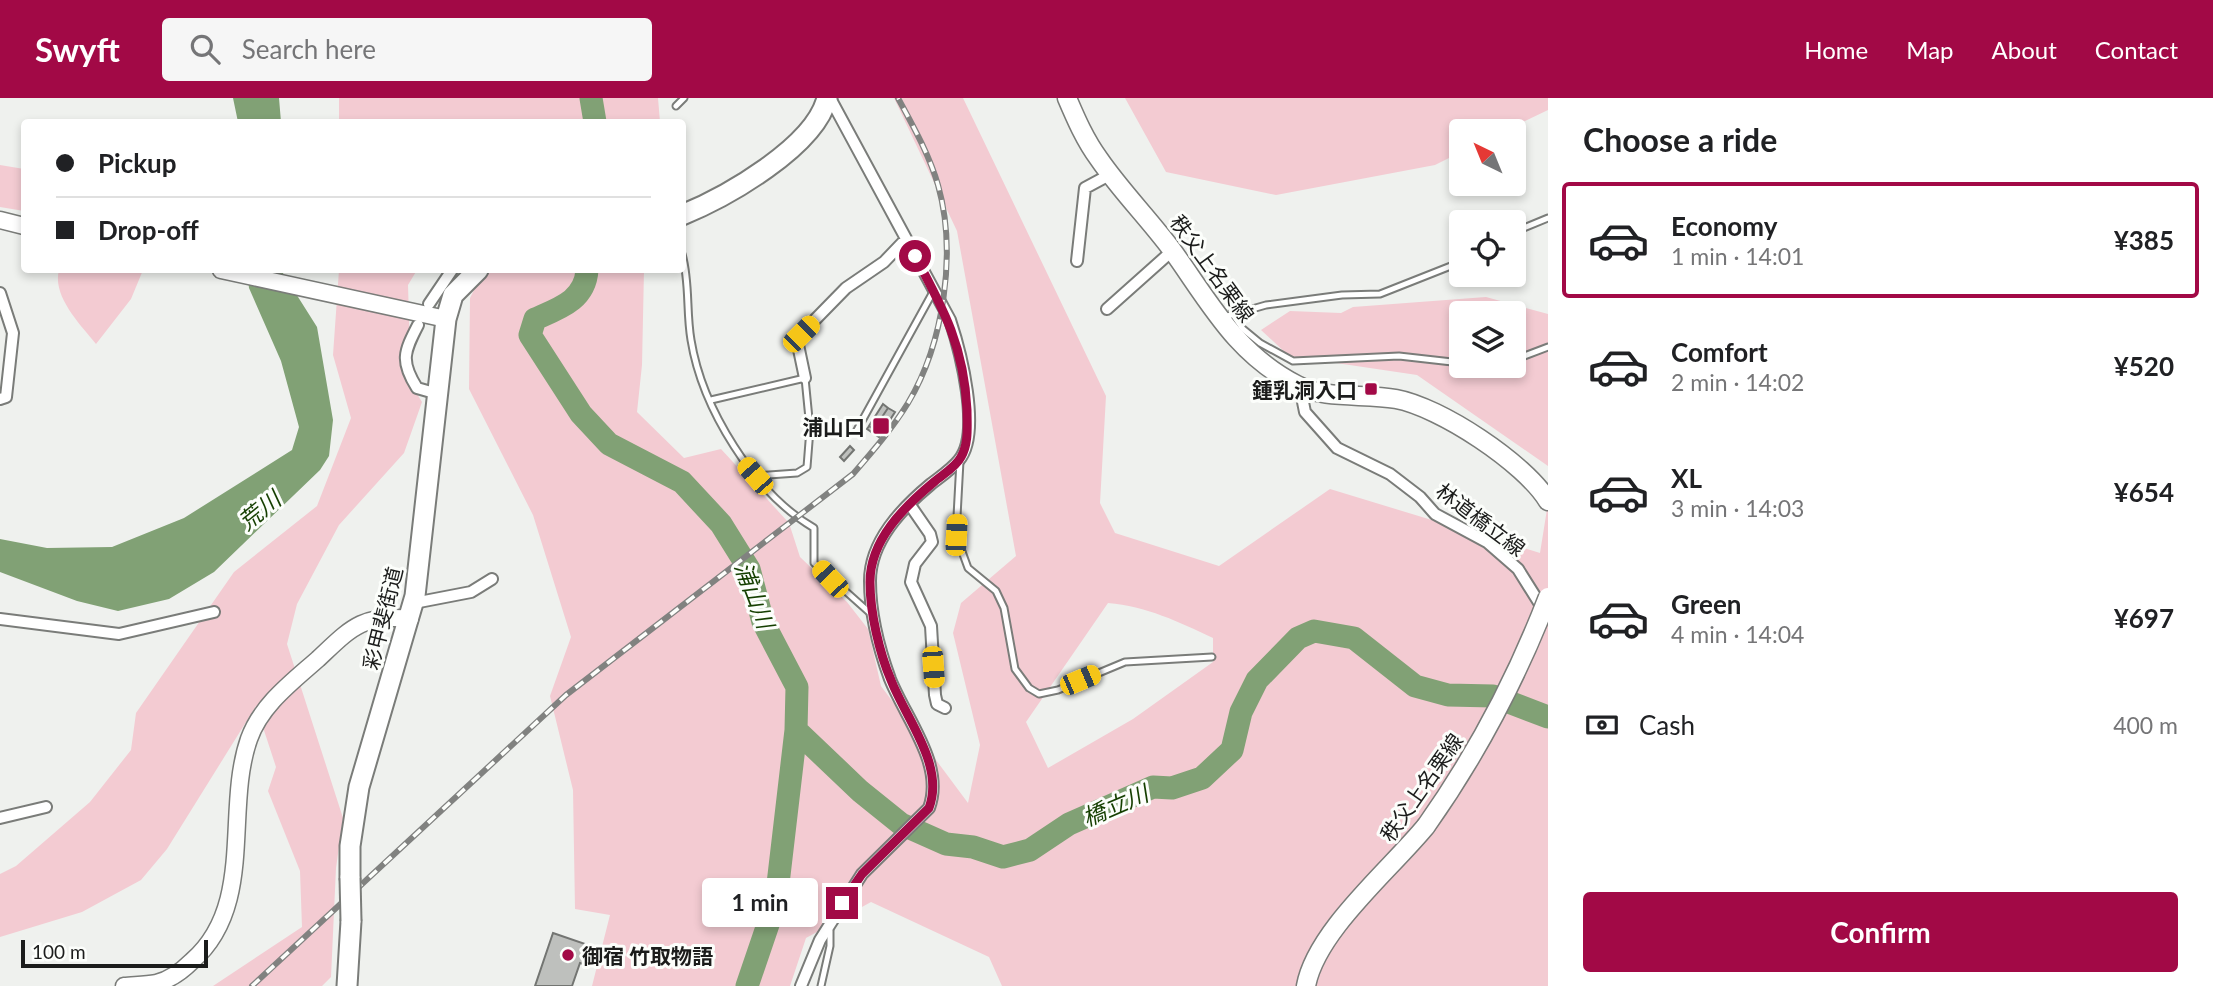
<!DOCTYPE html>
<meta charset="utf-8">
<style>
:root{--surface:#fff;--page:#f6f6f6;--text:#202124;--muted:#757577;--line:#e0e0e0;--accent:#a20946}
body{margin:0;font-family:Lato,"Noto Sans JP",sans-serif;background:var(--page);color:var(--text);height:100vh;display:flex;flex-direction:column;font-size:26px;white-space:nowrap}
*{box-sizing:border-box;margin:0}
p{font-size:23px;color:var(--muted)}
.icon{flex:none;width:38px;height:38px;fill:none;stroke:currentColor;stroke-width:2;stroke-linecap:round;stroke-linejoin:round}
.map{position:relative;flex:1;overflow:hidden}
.sheet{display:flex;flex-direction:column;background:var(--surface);width:665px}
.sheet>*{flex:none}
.guide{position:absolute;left:21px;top:21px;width:665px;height:154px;border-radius:7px;box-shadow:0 4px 10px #0003;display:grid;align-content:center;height:154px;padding:0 35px;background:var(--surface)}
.needle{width:46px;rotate:317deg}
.controls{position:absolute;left:1449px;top:21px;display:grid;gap:14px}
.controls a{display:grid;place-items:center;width:77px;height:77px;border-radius:7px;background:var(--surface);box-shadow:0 4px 10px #0003;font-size:35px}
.scale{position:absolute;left:21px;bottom:18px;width:187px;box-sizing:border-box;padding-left:7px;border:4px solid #1b1c1b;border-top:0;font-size:19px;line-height:24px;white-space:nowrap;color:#1b1c1b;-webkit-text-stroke:5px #fcfefb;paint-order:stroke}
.end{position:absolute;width:32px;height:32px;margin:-16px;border:9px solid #a20946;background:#fff;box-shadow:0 0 0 4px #fff}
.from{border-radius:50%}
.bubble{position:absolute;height:49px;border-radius:7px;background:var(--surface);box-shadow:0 4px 10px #0003;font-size:23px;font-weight:700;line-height:49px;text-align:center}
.car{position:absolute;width:21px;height:42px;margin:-21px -10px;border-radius:9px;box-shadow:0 0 5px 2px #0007;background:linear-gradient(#f5c518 24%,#345 0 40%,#f5c518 0 76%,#345 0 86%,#f5c518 0)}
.guide b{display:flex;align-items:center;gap:24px;height:66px;font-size:26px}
.guide b+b{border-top:2px solid var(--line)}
.guide i{width:18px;height:18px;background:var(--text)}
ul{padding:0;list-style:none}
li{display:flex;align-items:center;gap:21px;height:116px;margin:0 14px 10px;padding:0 21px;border:4px solid transparent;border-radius:7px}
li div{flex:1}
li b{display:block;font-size:26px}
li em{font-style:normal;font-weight:700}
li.selected{border-color:var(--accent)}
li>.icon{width:63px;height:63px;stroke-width:1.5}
h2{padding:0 35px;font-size:32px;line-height:84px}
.pay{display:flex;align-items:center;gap:18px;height:77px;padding:0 35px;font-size:26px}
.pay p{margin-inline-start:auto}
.action{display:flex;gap:14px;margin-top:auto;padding:14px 35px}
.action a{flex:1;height:80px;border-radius:7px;background:var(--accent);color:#fff;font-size:28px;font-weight:700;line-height:80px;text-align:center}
header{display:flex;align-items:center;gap:42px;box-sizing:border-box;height:98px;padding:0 35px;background:var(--accent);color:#fff}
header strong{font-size:33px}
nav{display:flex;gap:38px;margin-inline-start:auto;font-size:24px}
.search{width:490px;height:63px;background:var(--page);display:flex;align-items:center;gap:18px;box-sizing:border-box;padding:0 24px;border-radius:7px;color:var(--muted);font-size:26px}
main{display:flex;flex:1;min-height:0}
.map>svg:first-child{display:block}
</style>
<header>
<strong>Swyft</strong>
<div class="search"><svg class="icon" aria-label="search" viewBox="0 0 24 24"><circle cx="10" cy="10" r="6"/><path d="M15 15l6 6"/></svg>Search here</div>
<nav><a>Home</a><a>Map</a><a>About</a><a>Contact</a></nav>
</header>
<main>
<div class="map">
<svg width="1548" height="888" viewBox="0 0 1548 888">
<rect width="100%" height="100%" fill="#eff1ee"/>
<path fill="#f3cbd2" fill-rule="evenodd" d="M339 0H658L660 24H339Z
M894 0H963L1106 298 1100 405 1115 435 1219 468 1330 391 1540 455 1548 405V888H1002L989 859 871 804 806 840 790 888H592L610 817 575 811 573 692 550 598 571 539 533 417 469 291 470 200 484 172H644L642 267 637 314 684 360 721 351 789 425 800 459 847 504 868 531 881 588 968 705 980 647 953 535 961 505 1016 458 957 133ZM1108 505C1146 508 1179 524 1213 540V564L1133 621 1048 670 1026 624Z
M1125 0H1548V12L1504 33H1461V54L1435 67 1276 97 1166 74Z
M0 67 24 71V113L0 109Z
M59 172H143L131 201 96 246C80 226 52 198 59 172Z
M339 172H417L408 187 411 286 422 304 404 355 339 427 297 506 287 546 343 720 336 770 331 879 322 888H213L302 829 300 773 268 693 276 669 256 608 167 751 141 782 82 814 0 839V776L16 768 90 704 131 652 136 615 234 474 317 408 351 320 333 257Z
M1486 199 1548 216V368L1417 277 1289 258 1261 232 1290 213 1341 215 1353 209ZM1461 215H1514V268H1461Z"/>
<path fill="#81a175" d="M233 0H279L281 24H238Z
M247 172H281L317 229 333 322 329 358 320 372 214 474 169 501 118 513 77 503 0 474V441L47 450 112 449 184 420 292 352 299 329 281 263 249 190Z"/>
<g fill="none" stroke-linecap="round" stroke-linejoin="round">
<path stroke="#81a175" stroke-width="23" d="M591 0 595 24
M587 172C585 202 560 210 535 221L530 237 581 316 609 346 682 384 721 426 749 471 763 524 797 589 796 632 776 803 747 888
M796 632 860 693 901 726 946 746 973 749 1003 759 1030 752 1069 726 1153 689 1172 690 1202 680 1232 652 1241 614 1257 582 1298 540 1314 533 1354 540 1415 588 1448 597 1493 598 1548 619"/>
</g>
<path fill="#bec0bd" stroke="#737572" stroke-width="2" d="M883 306 888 310 874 331 869 328Z
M888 310 895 314 879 339 867 331 869 328 874 331Z
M850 348 854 352 844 363 840 359Z
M553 835 594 849 587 867 580 865 572 888H535Z"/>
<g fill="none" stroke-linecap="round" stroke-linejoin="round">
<g stroke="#7a7c79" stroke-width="9">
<path id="lane" d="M676 8 684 0
M1514 134 1548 120
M682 156C690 184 686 213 691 242 702 310 754 395 814 430V465L870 515
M1232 215 1243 231 1260 245 1293 263 1399 258 1461 265
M1224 219 1266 207 1342 197 1380 196 1461 164
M1514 262 1548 249
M711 302 805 280 810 331 807 369 797 375 755 378
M857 332 933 194
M960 363 956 437 968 470 996 493 1004 510 1015 571 1029 590 1039 596 1058 592 1125 564 1212 559
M821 888 830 848V833"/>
</g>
<g stroke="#7a7c79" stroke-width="14">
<path id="street" d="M1077 163 1085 90 1111 76
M0 195 13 235 6 299 0 301
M429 206 452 172
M1107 211 1172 153
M418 227C404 254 400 263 417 290L438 296
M805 280 797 242 801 236 846 190 884 164 906 141
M1300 289 1305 314 1337 350 1390 376 1420 399 1435 416 1487 444 1518 471 1545 514
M910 407 930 436 932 444 915 466 911 484 931 528 935 597 937 606 945 610
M414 505 471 494 492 481
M0 521 119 536 214 514
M0 720 46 709
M801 888 820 842 862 776 929 710C945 667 906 621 890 581 879 551 870 515 870 483 870 443 902 410 931 386 940 379 952 371 959 362 982 335 960 252 950 222L830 0"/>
</g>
<g stroke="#7a7c79" stroke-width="19">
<path id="secondary" d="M0 122 24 128
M221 172 446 221
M124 888C134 887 146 887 156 885 170 882 182 873 192 863 256 807 224 712 249 641 261 607 292 584 318 561 351 530 362 516 410 521"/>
</g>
<g stroke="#7a7c79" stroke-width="21">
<path id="primary" d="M1067 0C1076 21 1085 42 1099 61 1121 93 1149 121 1172 152 1210 205 1236 256 1297 287 1325 302 1365 295 1396 301 1440 309 1525 365 1548 403
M1306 888C1316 833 1390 772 1426 728"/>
</g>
<g stroke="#7a7c79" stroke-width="23">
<path id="highway" d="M682 117C726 99 815 49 827 0
M350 780V748L359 689 415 498 446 221 453 197 478 172
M347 888 351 823"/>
</g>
<use href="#lane" stroke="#fff" stroke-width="5"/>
<use href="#street" stroke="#fff" stroke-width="10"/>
<use href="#secondary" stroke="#fff" stroke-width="16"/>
<use href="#primary" stroke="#fff" stroke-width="18"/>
<use href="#highway" stroke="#fff" stroke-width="19"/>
<g stroke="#818280" stroke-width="6">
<path id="rail" d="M252 888 566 597 853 376C873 353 892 331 908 305 944 245 957 154 938 87 929 56 913 28 898 0"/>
</g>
<use href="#rail" stroke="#fcfefb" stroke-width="3.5" stroke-dasharray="10" stroke-linecap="butt"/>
<g stroke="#7a7c79" stroke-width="21" stroke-linecap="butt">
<path id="primary-bridge" d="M1426 728C1477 656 1516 582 1548 499"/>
</g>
<g stroke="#7a7c79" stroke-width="23" stroke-linecap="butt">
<path id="highway-bridge" d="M350 780 351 823"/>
</g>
<use href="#primary-bridge" stroke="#fff" stroke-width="18"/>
<use href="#highway-bridge" stroke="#fff" stroke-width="19"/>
</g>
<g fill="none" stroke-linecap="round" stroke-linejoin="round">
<path stroke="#a20946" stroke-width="9" d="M842 805 862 776 929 710C945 667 906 621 891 582 879 554 870 514 870 484 870 442 904 409 934 384 942 377 956 369 961 359 969 345 967 328 967 312 964 249 944 212 915 158"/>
</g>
<g fill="#a20946" stroke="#fcfefb" stroke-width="2.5">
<rect x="1364" y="284" width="14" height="14" rx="3.5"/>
<rect x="872" y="319" width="18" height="18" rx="3.5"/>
<circle cx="568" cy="857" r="7"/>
</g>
<g text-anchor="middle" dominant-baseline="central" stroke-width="6" stroke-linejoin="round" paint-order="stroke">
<g font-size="21" fill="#1b1c1b" stroke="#fcfefb">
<text transform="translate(1213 170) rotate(54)">秩父上名栗線</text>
<text transform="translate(1481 421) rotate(37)">林道橋立線</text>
<text transform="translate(382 520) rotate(-76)">彩甲斐街道</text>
<text transform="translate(1421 689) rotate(-55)">秩父上名栗線</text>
</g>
<g font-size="21" font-weight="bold" fill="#1b1c1b" stroke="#fcfefb" text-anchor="end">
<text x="1357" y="291">鍾乳洞入口</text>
<text x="865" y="328">浦山口</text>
<text x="582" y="857" text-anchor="start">御宿 竹取物語</text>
</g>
<g font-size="23" font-style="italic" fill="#153f00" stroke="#fcfefb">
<text transform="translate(259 412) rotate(-39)">荒川</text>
<text transform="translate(755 497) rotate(69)">浦山川</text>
<text transform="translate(1115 707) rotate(-23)">橋立川</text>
</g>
</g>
</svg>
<div class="controls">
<a><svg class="needle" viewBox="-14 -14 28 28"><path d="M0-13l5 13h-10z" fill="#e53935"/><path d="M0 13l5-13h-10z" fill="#757577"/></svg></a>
<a><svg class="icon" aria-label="locate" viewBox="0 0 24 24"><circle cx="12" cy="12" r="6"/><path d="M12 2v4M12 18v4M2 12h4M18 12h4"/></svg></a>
<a><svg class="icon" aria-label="layers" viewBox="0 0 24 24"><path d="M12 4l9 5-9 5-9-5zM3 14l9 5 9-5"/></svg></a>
</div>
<div class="scale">100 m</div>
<i class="end from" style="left:915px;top:158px"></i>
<i class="end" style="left:842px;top:805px"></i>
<div class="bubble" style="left:702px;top:780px;width:116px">1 min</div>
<i class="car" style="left:801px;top:236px;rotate:45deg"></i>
<i class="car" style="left:755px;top:378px;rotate:319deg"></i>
<i class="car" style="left:956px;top:437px;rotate:3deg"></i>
<i class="car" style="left:830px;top:481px;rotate:317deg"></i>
<i class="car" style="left:933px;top:569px;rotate:176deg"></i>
<i class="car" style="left:1080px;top:582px;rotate:67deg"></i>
<div class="guide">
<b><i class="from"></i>Pickup</b>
<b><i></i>Drop-off</b>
</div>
</div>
<section class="sheet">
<h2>Choose a ride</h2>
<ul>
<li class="selected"><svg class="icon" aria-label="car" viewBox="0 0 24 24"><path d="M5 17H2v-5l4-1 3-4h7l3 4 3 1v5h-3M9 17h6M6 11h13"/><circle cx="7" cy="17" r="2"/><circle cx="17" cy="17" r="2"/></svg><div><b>Economy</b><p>1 min · 14:01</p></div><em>¥385</em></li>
<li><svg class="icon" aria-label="car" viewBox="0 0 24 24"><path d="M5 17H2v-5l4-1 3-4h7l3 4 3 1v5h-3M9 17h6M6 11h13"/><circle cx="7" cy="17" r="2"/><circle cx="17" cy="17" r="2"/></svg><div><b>Comfort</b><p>2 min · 14:02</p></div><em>¥520</em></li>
<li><svg class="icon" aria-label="car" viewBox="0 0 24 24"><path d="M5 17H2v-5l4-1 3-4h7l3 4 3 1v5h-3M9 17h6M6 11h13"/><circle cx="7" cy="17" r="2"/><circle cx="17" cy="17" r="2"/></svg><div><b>XL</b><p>3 min · 14:03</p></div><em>¥654</em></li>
<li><svg class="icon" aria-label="car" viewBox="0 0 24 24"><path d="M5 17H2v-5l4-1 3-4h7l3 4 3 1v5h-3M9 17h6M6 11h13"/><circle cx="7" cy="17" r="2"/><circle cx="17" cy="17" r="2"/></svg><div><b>Green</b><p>4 min · 14:04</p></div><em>¥697</em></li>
</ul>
<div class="pay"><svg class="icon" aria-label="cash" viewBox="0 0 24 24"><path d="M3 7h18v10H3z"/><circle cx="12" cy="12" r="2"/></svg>Cash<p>400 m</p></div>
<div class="action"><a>Confirm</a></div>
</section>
</main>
